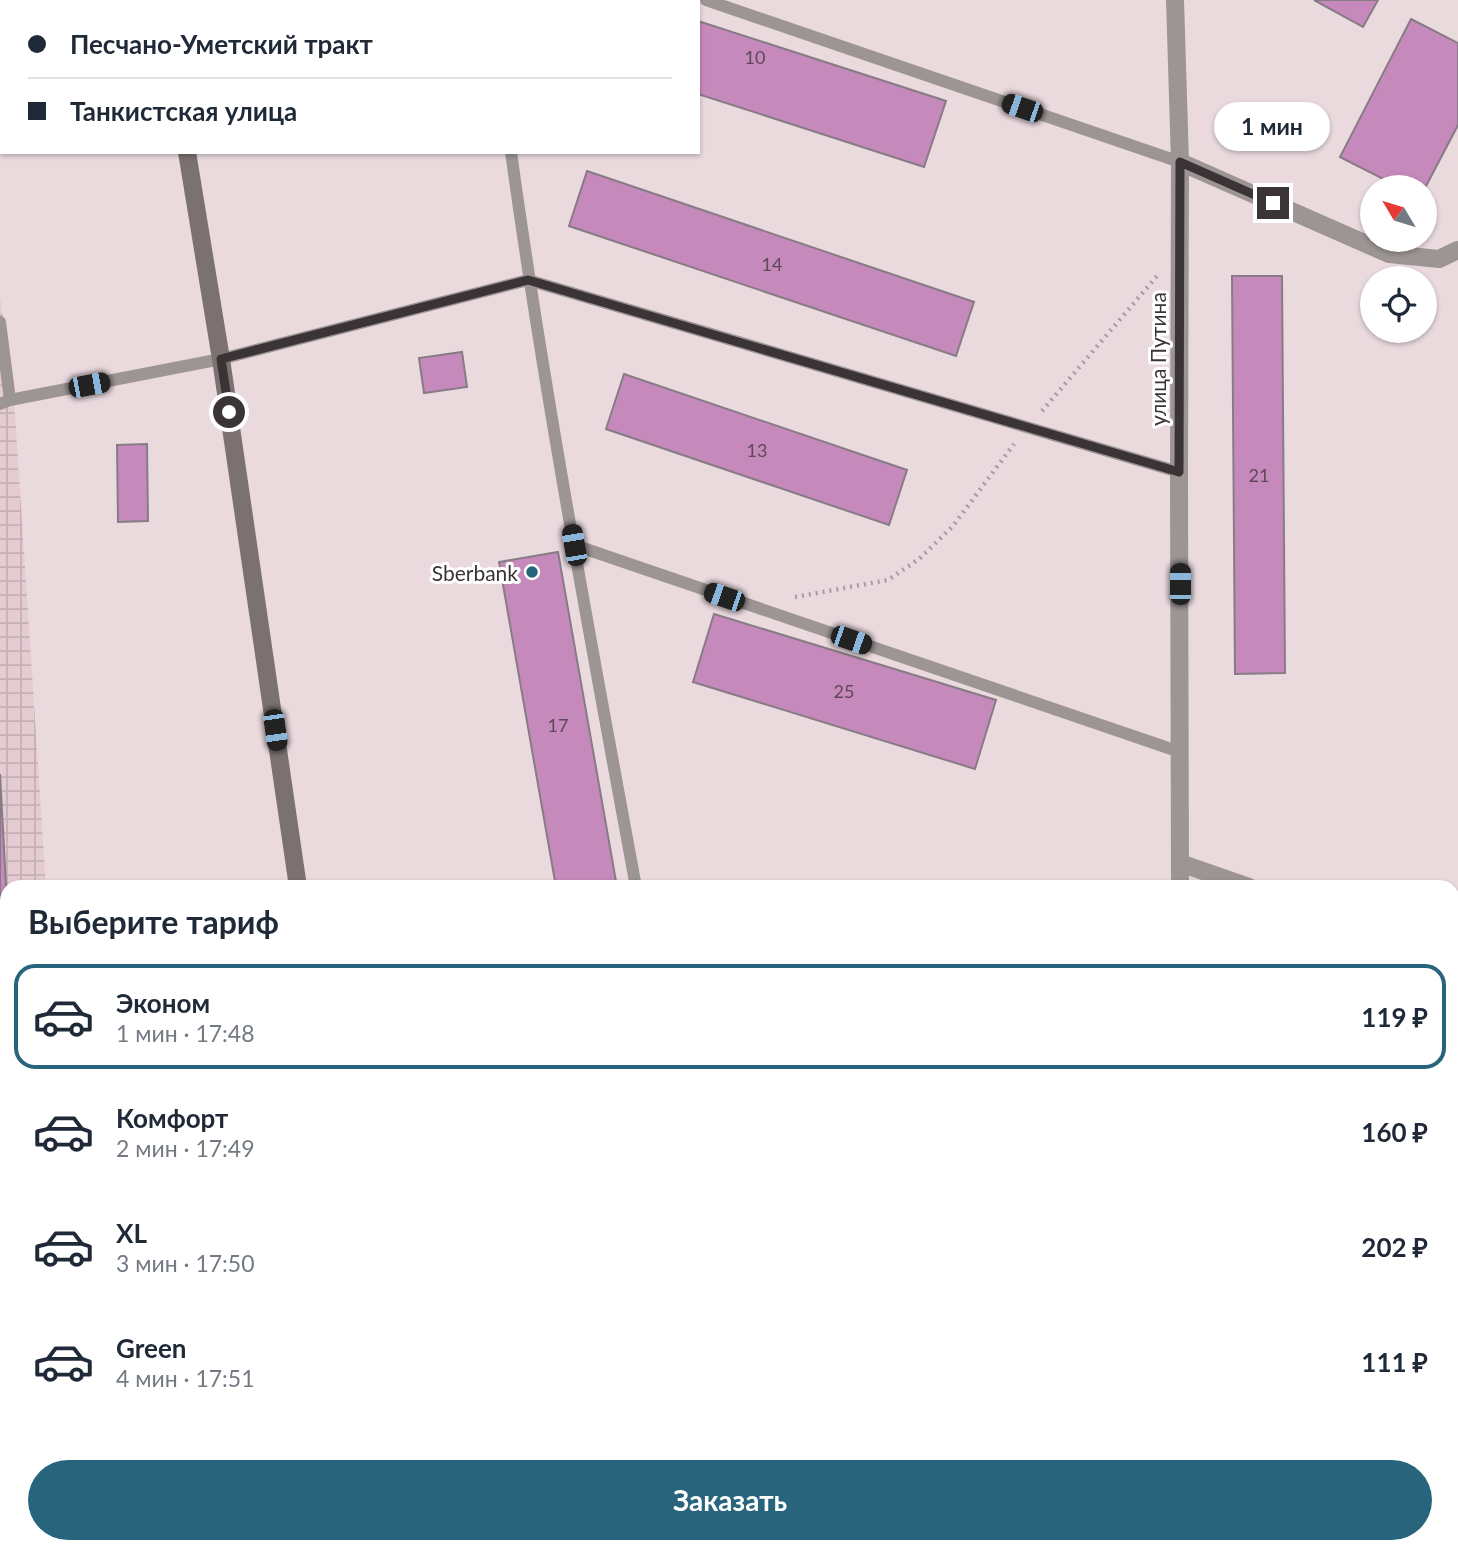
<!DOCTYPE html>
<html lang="ru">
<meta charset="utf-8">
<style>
:root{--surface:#fff;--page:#f2f2f3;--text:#1f2937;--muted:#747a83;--line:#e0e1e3;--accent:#28657c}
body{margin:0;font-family:Lato,sans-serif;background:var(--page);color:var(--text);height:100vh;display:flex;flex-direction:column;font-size:26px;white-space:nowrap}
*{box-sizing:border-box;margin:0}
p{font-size:23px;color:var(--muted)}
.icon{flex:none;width:38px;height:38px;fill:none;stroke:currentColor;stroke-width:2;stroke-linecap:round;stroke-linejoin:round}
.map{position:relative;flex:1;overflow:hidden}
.panel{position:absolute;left:0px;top:880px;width:1460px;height:674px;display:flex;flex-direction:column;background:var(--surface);border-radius:21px 21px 0 0;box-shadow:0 2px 5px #0004}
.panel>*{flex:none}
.hud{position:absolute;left:0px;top:0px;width:700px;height:154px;box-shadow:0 2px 5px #0004;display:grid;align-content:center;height:154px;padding:0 28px;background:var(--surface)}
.needle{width:46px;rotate:308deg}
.fabs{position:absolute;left:1360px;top:175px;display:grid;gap:14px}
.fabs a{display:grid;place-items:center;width:77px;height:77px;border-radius:50%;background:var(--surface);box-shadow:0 2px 5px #0004;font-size:35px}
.end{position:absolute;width:32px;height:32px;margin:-16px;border:9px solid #3b3436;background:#fff;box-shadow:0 0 0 4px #fff}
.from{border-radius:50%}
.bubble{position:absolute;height:49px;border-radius:24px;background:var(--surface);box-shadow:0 2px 5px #0004;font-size:23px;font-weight:700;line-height:49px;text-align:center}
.car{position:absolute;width:21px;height:42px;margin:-21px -10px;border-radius:9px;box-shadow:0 0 5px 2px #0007;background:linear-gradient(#222 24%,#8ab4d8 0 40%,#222 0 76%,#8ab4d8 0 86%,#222 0)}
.hud b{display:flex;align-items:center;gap:24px;height:66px;font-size:26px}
.hud b+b{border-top:2px solid var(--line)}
.hud i{width:18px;height:18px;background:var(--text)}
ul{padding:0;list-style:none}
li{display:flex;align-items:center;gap:21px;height:105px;margin:0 14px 10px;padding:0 14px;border:4px solid transparent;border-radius:21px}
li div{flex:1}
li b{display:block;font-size:26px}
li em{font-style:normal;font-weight:700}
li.current{border-color:var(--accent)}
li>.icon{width:63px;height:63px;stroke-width:1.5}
h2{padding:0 28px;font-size:32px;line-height:84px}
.action{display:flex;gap:14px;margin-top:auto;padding:14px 28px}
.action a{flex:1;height:80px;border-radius:42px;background:var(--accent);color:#fff;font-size:28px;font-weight:700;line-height:80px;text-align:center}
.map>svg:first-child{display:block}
</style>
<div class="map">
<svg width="1458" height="1553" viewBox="0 0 1458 1553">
<defs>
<pattern id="industrial-grid" width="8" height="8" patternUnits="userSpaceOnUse" patternTransform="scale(1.75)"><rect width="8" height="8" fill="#e5ccd2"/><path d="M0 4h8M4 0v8" fill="none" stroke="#c5b0b5"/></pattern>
<pattern id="forest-firs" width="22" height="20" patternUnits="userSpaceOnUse" patternTransform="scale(1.75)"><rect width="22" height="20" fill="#d39266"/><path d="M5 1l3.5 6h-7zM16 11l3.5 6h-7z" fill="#ac7855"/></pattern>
</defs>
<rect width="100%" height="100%" fill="#eadade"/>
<path fill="url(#industrial-grid)" d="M0 299 12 368 46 887H7V1082L0 1083Z"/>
<path fill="url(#forest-firs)" d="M247 1547H349L350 1553H248Z"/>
<path fill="#c689bb" stroke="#877c85" stroke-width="2" d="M545 0H635L640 2H545Z
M1314 0H1378L1363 27Z
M1411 19 1458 43V125L1424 190V187H1399L1340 157Z
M698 21 946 101 924 167 698 94Z
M587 171 974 302 956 356 569 226Z
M1232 276H1282L1285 673 1235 674Z
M462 352 467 387 424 393 419 358Z
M624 374 907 470 889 525 606 429Z
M147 444 148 521 118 522 117 445Z
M558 552 617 887H556L499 562Z
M714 614 996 700 975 769 693 682Z
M0 774 7 904V1034H0Z
M7 1067V1093H0V1068Z
M1452 1420 1458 1422V1441L1453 1456Z"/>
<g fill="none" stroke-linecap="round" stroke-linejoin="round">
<path stroke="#a99ca0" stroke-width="4.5" stroke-dasharray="2 5" stroke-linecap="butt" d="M1042 411 1157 276
M795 597 888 580 919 559 953 526 1014 444
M0 1305 7 1299"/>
<path stroke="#9c9594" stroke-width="12" d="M490 0V2
M706 0 1180 162
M511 152C545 398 591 643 636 887
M0 322 10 400
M0 404 10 400 221 359 528 280 1179 472
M574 545 1180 752
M0 1058H7
M144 1547 145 1553"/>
<path stroke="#9c9594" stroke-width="18" d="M1175 0 1180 162 1179 472 1180 887
M1180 162 1389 254 1439 259 1458 250
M1180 863 1249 887
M1452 959 1458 960
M1200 1547 1201 1553"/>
<path stroke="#7b7170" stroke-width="18" d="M161 0 162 2
M187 152 221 359 298 887
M397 1547 398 1553"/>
</g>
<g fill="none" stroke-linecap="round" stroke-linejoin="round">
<path stroke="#3b3436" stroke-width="9" d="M229 412 221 359 528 280 1179 472 1180 162 1273 203"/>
</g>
<circle fill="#28657c" stroke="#fff" stroke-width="2.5" cx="532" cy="572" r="7"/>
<g text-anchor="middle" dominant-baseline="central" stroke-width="6" stroke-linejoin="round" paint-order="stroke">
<g font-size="18" fill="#5e4957">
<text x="755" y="57">10</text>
<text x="772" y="264">14</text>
<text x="757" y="450">13</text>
<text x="1259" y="475">21</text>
<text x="844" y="691">25</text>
<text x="558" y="725">17</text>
</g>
<g font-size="21" fill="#3b3436" stroke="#fff">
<text transform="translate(1157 359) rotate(-90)">улица Путина</text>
</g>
<g font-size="21" fill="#3b3436" stroke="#fff" text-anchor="end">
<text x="518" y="572">Sberbank</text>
</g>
</g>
</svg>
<div class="fabs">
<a><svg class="needle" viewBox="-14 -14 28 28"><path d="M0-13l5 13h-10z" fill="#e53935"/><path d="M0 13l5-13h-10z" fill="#747a83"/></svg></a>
<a><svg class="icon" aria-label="locate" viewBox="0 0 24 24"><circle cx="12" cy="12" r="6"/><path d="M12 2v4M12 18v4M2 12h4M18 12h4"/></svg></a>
</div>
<i class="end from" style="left:229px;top:412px"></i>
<i class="end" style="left:1273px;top:203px"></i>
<div class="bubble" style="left:1214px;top:102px;width:116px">1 мин</div>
<i class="car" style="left:1022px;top:108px;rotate:289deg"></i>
<i class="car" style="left:89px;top:385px;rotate:79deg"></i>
<i class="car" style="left:574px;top:545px;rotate:350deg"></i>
<i class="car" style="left:1180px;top:584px;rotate:0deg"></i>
<i class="car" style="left:724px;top:597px;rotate:289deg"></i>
<i class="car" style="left:851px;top:640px;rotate:109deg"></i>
<i class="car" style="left:275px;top:730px;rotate:172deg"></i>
<div class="hud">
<b><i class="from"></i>Песчано-Уметский тракт</b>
<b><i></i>Танкистская улица</b>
</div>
<section class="panel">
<h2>Выберите тариф</h2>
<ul>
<li class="current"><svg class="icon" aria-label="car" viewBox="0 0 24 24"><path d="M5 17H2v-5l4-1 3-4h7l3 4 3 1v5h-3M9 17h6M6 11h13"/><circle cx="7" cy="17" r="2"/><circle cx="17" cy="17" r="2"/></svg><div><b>Эконом</b><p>1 мин · 17:48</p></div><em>119 ₽</em></li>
<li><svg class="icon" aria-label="car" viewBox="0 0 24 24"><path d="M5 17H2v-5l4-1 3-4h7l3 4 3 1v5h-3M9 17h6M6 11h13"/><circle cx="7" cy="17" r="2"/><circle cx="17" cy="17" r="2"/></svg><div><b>Комфорт</b><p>2 мин · 17:49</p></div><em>160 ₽</em></li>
<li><svg class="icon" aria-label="car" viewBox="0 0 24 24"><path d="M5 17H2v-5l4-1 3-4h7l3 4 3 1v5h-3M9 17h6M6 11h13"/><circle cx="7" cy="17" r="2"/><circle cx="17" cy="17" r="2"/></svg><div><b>XL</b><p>3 мин · 17:50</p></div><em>202 ₽</em></li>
<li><svg class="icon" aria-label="car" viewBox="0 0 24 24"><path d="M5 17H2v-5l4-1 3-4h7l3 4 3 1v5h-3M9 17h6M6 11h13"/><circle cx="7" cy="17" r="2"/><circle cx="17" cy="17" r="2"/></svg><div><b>Green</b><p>4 мин · 17:51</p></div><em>111 ₽</em></li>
</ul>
<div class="action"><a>Заказать</a></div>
</section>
</div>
